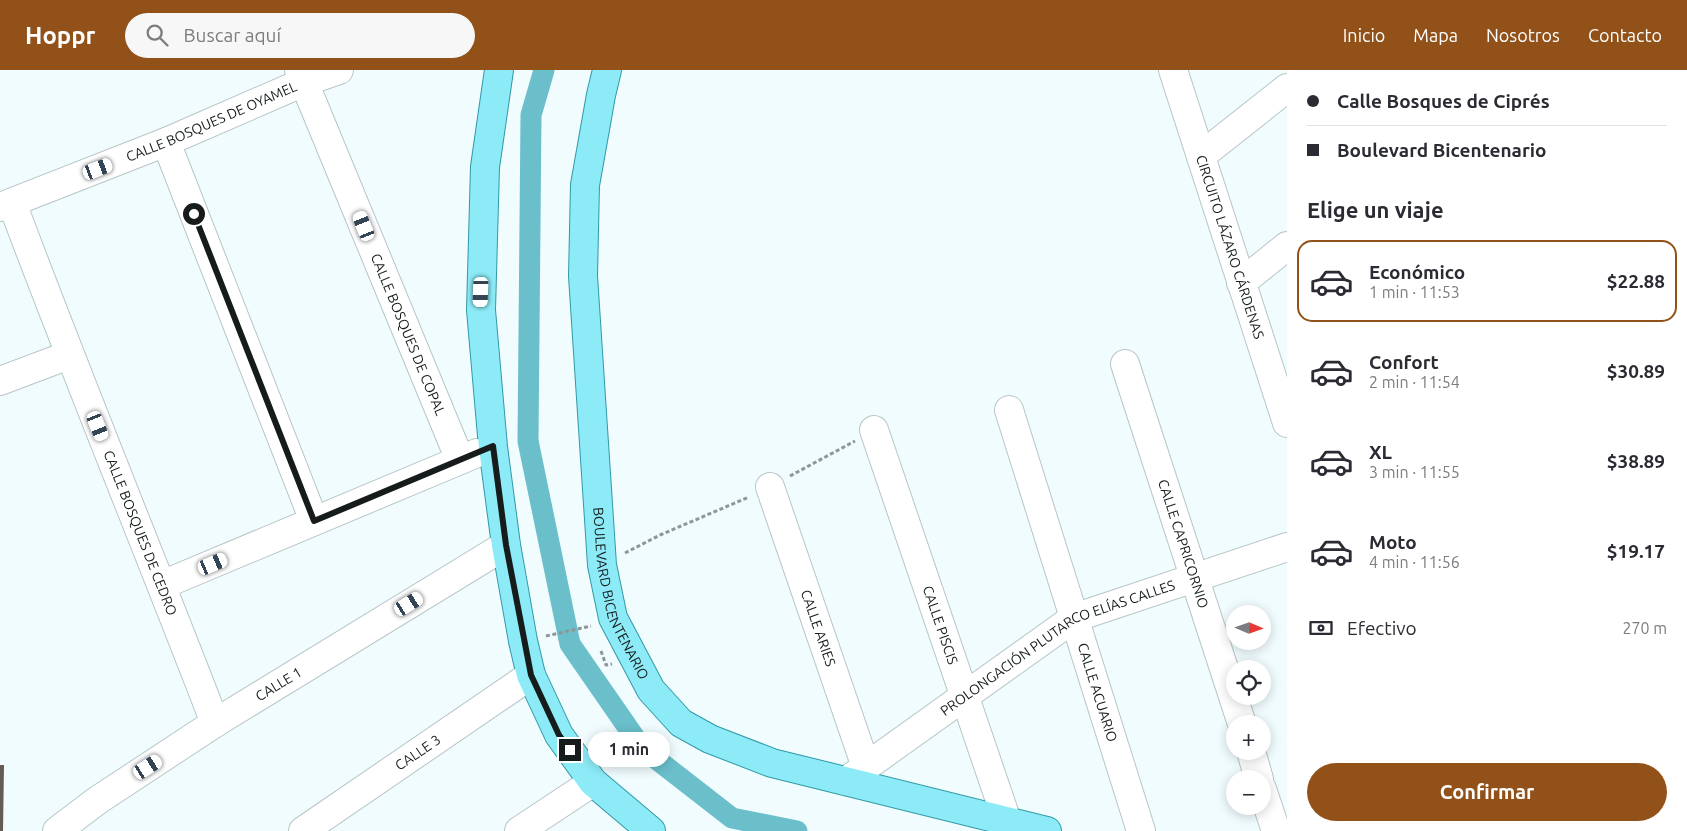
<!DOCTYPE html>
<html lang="es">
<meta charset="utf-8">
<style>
:root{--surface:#fff;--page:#f7f7f7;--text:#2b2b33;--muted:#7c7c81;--line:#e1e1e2;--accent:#915119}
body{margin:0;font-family:Ubuntu,sans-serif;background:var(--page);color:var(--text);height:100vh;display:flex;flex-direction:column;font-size:19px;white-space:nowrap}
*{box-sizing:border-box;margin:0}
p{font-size:16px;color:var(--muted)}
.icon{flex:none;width:28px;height:28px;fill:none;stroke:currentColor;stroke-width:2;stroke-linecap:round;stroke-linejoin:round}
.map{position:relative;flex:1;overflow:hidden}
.sheet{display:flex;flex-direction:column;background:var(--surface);width:400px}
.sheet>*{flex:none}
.guide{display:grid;align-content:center;height:110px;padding:0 20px;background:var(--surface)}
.needle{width:32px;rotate:92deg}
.tools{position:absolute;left:1226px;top:535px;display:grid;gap:10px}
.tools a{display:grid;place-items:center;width:45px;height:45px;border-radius:50%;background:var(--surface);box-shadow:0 2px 12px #0003;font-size:25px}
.end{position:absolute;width:22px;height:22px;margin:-11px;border:6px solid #161b1b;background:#fff;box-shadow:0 0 0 2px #fff}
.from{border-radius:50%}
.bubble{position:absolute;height:35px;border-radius:18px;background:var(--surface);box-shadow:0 2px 12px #0003;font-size:16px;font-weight:600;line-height:35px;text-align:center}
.car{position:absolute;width:15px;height:30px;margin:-15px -8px;border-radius:6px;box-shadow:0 0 4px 1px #0007;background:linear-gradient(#fff 24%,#345 0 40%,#fff 0 76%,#345 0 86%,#fff 0)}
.guide b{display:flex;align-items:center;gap:18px;height:48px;font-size:19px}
.guide b+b{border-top:1px solid var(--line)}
.guide i{width:12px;height:12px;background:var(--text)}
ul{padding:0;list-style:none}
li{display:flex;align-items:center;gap:15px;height:82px;margin:0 10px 8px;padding:0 10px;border:2px solid transparent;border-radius:15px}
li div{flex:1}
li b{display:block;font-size:19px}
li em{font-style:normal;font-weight:600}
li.current{border-color:var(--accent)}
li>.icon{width:45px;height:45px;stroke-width:1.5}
h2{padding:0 20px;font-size:22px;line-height:60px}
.pay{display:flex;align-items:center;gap:12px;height:55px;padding:0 20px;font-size:19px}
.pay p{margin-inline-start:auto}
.cta{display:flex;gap:10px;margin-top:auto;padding:10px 20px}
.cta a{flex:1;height:58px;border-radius:30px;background:var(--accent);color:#fff;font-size:20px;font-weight:600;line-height:58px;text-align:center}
header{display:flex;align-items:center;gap:30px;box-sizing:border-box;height:70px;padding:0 25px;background:var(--accent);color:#fff}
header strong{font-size:24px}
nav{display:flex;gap:28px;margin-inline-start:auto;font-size:18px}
.search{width:350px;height:45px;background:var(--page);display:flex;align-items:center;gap:12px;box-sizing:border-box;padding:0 18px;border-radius:28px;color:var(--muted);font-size:19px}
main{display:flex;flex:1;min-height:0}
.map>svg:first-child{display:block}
</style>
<header>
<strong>Hoppr</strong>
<div class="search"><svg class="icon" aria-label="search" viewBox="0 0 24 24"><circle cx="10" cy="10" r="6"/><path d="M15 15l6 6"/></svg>Buscar aquí</div>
<nav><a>Inicio</a><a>Mapa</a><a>Nosotros</a><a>Contacto</a></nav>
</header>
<main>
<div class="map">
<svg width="1287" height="761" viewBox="0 0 1287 761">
<rect width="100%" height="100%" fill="#f1fcfe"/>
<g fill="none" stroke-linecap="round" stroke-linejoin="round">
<path stroke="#6abfcb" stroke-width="21" d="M544 0 531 45 528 371 570 574 642 678 732 748 797 761"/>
</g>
<path fill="#645b55" d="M0 695H4L3 761H0Z"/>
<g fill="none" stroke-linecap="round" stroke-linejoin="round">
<g stroke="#b7c5c7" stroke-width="30">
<g id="minor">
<path id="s1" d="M299 0 460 390"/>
<path id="s2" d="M1173 0 1287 353"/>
<path d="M166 72 314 451"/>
<path d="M1201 86 1287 18"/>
<path id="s3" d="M12 133C77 307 148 479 215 653"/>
<path id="s4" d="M0 137 166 72 304 12 339 0"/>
<path d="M1241 213 1287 176"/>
<path id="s5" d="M1125 294 1242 654"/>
<path d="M0 311 69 285"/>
<path id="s6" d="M1009 340 1141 761"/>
<path id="s7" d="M874 360 1007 751"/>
<path id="s8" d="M770 417 866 697"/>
<path d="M162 515 477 383"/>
<path d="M1251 681 1259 709"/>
<path id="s9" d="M846 711 1074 548 1287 477"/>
<path d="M1262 719 1276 761"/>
<path id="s10" d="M57 761 98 730 215 653 506 475"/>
<path id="s11" d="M303 761 531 605"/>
<path d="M519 761 593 712"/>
</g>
</g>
<g stroke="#3199a6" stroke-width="30">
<g id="major">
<path d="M499 0 485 97 481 240 493 377 506 475 523 571 531 605 559 665 593 712 651 761"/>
<path id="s12" d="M607 0 601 25 585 115 583 206 602 495 613 548 651 620 681 653 710 669 772 693 1047 761"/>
</g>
</g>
<path stroke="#8e9798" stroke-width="3" stroke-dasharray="4 2.5" stroke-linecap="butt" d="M790 406 855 371
M625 483 660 465 749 427
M546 566 591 556
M601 581 606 595 612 594"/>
<use href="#minor" stroke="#fff" stroke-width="28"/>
<use href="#major" stroke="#8cebf7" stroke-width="28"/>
</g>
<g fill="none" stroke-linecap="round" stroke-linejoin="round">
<path stroke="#161b1b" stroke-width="6" d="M194 144 314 451 493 376 506 475 531 605 559 665 570 680"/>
</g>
<g text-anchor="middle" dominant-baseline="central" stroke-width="5" stroke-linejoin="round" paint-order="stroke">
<g font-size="14" fill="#161b1b" stroke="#fff">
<text stroke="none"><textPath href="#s4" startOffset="228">CALLE BOSQUES DE OYAMEL</textPath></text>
<text stroke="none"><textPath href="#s2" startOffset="186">CIRCUITO LÁZARO CÁRDENAS</textPath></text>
<text stroke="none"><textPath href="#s1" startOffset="286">CALLE BOSQUES DE COPAL</textPath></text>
<text stroke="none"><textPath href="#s3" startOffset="354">CALLE BOSQUES DE CEDRO</textPath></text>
<text stroke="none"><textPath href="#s5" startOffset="189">CALLE CAPRICORNIO</textPath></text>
<text stroke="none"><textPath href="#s12" startOffset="530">BOULEVARD BICENTENARIO</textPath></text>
<text stroke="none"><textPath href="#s7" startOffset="206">CALLE PISCIS</textPath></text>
<text stroke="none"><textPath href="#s8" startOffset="149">CALLE ARIES</textPath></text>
<text stroke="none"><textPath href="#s9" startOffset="252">PROLONGACIÓN PLUTARCO ELÍAS CALLES</textPath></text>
<text stroke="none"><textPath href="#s10" startOffset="266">CALLE 1</textPath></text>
<text stroke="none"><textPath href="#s6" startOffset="296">CALLE ACUARIO</textPath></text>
<text stroke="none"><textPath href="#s11" startOffset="139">CALLE 3</textPath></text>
</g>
</g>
</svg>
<div class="tools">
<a><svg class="needle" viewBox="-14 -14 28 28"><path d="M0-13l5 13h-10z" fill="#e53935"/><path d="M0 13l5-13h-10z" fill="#7c7c81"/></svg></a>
<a><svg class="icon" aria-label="locate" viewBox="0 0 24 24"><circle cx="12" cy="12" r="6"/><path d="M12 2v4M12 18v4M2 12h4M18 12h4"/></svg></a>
<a>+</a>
<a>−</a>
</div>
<i class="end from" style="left:194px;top:144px"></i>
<i class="end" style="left:570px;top:680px"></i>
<div class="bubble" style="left:588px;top:662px;width:82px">1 min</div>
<i class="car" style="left:98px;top:99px;rotate:69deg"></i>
<i class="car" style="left:364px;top:156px;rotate:338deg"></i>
<i class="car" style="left:481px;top:222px;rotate:182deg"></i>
<i class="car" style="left:98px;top:356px;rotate:158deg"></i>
<i class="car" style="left:213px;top:494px;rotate:67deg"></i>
<i class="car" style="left:409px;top:534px;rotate:59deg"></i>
<i class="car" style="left:148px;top:697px;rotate:57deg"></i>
</div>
<section class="sheet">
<div class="guide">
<b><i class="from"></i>Calle Bosques de Ciprés</b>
<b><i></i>Boulevard Bicentenario</b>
</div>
<h2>Elige un viaje</h2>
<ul>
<li class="current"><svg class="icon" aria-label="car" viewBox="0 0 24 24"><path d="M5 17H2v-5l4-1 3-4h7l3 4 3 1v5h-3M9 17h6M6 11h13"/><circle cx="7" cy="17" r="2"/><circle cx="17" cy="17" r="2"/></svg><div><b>Económico</b><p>1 min · 11:53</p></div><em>$22.88</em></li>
<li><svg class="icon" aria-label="car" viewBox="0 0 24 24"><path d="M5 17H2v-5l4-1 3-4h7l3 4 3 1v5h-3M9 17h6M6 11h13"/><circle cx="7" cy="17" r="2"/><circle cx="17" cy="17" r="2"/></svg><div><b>Confort</b><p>2 min · 11:54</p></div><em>$30.89</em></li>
<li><svg class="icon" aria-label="car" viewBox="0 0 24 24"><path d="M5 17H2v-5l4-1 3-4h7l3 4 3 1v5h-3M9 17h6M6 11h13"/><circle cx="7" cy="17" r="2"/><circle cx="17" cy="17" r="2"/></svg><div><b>XL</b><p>3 min · 11:55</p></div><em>$38.89</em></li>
<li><svg class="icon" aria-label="car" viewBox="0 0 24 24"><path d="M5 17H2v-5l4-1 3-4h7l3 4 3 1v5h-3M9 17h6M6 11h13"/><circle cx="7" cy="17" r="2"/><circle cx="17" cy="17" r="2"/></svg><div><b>Moto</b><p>4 min · 11:56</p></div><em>$19.17</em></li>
</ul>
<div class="pay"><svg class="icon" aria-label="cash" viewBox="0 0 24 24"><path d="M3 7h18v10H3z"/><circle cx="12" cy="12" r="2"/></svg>Efectivo<p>270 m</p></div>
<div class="cta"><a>Confirmar</a></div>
</section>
</main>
